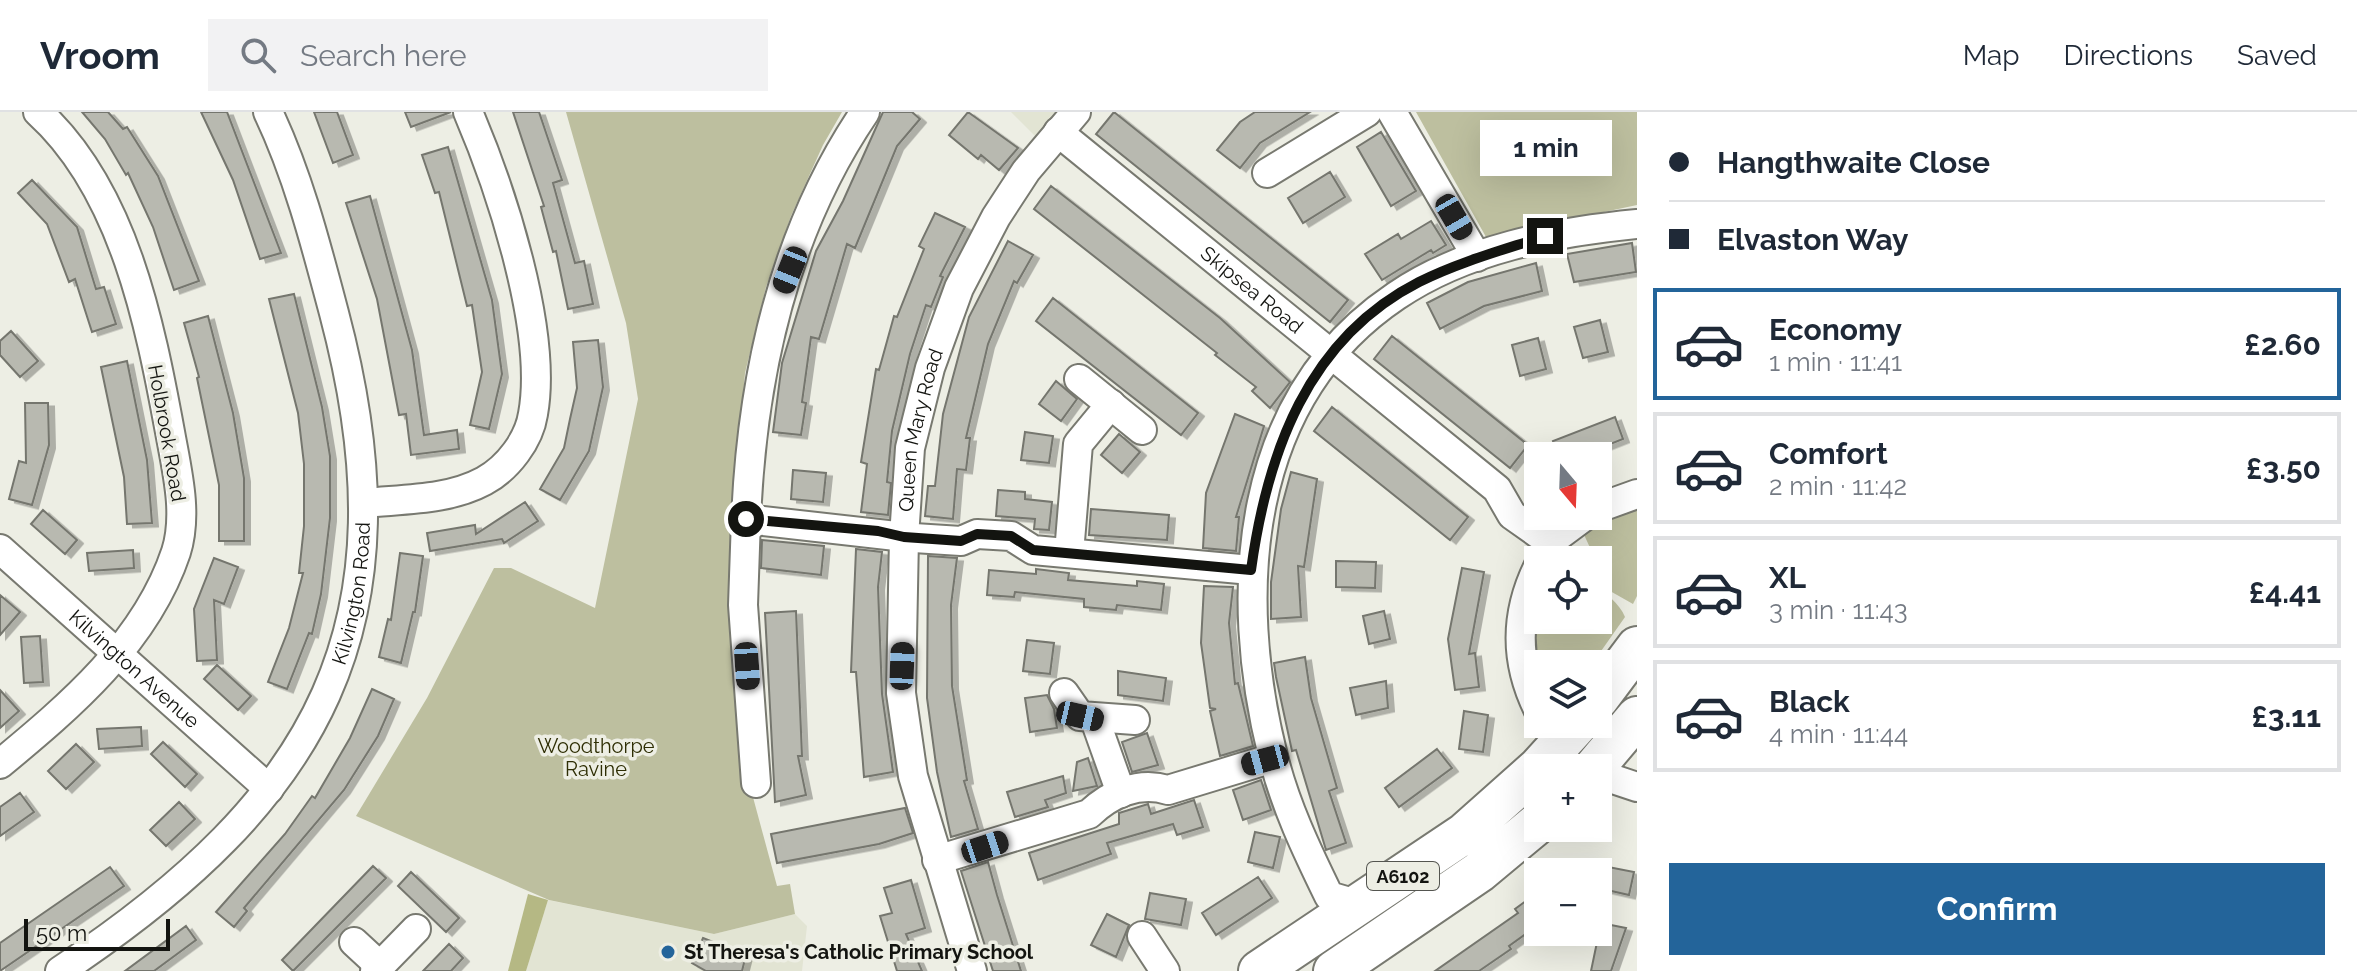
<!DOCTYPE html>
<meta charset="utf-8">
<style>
:root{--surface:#fff;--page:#f2f2f3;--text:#1f2937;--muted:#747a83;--line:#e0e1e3;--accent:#23649a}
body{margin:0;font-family:Raleway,sans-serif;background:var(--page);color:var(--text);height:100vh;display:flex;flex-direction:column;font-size:30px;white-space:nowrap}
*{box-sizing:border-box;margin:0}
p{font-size:26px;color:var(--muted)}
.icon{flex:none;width:44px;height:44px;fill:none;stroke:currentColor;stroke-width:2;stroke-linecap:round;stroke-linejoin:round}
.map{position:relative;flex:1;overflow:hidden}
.side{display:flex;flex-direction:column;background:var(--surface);width:720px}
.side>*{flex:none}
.guide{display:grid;align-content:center;height:176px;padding:0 32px;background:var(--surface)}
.needle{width:52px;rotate:161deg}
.controls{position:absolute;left:1524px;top:330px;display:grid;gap:16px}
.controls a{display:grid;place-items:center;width:88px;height:88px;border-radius:0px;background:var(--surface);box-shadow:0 8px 32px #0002;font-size:40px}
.scale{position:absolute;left:24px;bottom:20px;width:146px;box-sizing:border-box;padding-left:8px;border:4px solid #131410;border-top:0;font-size:22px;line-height:28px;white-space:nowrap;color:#131410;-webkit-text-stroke:6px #edeee4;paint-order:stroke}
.end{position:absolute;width:36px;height:36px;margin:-18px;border:10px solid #131410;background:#fff;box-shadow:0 0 0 4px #fff}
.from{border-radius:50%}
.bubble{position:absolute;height:56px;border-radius:0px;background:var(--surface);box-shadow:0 8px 32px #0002;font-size:26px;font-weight:700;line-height:56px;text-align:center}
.car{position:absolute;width:24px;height:48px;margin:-24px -12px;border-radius:10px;box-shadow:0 0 6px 2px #0007;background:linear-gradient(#222 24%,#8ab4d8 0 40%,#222 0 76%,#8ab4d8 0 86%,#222 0)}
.guide b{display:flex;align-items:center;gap:28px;height:76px;font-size:30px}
.guide b+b{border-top:2px solid var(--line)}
.guide i{width:20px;height:20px;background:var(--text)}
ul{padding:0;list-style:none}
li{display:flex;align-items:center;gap:24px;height:112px;margin:0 16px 12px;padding:0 16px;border:4px solid var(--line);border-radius:0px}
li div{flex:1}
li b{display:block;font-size:30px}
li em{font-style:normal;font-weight:700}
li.active{border-color:var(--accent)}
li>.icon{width:72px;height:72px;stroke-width:1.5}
.action{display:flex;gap:16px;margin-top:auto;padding:16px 32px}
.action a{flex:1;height:92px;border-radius:0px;background:var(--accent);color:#fff;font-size:32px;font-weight:700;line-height:92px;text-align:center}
header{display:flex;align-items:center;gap:48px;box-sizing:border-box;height:112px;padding:0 40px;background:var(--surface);border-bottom:2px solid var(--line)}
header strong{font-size:38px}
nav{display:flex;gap:44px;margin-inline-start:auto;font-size:28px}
.search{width:560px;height:72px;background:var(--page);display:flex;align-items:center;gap:20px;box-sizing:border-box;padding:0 28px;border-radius:0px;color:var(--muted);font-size:30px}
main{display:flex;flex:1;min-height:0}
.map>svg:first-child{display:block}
</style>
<header>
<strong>Vroom</strong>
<div class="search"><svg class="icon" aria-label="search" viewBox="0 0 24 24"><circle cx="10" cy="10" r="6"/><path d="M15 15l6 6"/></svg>Search here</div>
<nav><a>Map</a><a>Directions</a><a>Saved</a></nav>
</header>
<main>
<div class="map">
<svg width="1637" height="859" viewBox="0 0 1637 859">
<defs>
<filter id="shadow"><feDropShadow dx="6" dy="3.5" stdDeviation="0" flood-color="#0004"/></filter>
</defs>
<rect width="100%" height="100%" fill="#edeee4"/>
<path fill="#e2e4d3" d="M1011 0H1057L1036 25Z
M548 788 714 822 795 802 807 814 802 859H526Z"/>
<path fill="#bdbf9f" d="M566 0H842L823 33 791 104 766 175 745 261 738 341 747 663 777 774 790 772 795 802 714 822 549 788 356 704 427 586 494 456H511L595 496 638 287 626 211Z
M1416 0H1637V93L1486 125Z
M1637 396V484L1633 492 1610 479 1580 414Z
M1598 468C1604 483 1620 491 1625 505L1592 552H1538V586L1530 520 1538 489V508H1598Z"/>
<path fill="#b5b884" d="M528 782 548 788 526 859H508Z"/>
<path fill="#b8b9b0" stroke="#75766e" stroke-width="2" filter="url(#shadow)" d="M82 0H108L123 17 127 15 158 64 199 169 174 178 153 115 128 61 126 63 105 27Z
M201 0H227L281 141 260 147 233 68Z
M314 0H337L353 43 333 51Z
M405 0H451L411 15Z
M513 0H539L562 68 553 71 575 151 584 149 593 192 568 197 556 139 553 140 541 95 544 94Z
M883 0H912L920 7 897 34 855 136 847 132 819 227 811 225 802 290 806 291 801 323 773 320 782 251 816 139 843 89Z
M968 0 1018 36 999 58 981 43 978 47 949 23Z
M1114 0 1348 188 1330 210 1096 22Z
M1255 0H1310L1260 31 1240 56 1217 38 1240 10Z
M1381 20 1416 79 1391 94 1357 35Z
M448 35 492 188 502 262 489 317 470 313 482 260 472 193 467 194 439 80 435 81 422 43Z
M1330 60 1345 85 1303 111 1288 86Z
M32 68 77 115 96 177 104 175 116 212 92 220 75 167 69 170 47 112 18 81Z
M1051 74 1220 206 1290 270 1270 296 1252 279 1256 275 1215 243 1217 241 1034 97Z
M370 84 412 238 424 323 457 318 459 337 411 343 406 302 399 303 377 187 346 91Z
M935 101 965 115 940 164 943 165 931 195 926 193 910 242 892 319 887 370 891 371 888 403 861 400 867 352 861 350 876 257 879 258 894 204 897 205 924 137 919 134Z
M1431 109 1446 133 1433 141 1431 138 1382 168 1365 142 1398 122 1401 127Z
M1008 129 1033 143 1017 171 1014 169 988 232 966 326H970L966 358 957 357 953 407 925 404 928 374H935L943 302 969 205Z
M1632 131 1636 160 1574 170 1567 142Z
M1536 151 1542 179 1484 194 1440 217 1427 191 1468 170Z
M294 182 322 295 330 344V406L321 482 312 522 309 521 287 577 268 570 289 516 303 461H299L304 414V352L298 301 269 187Z
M1053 186 1198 301 1181 323 1036 209Z
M208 204 233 301 244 366V429H219V373L197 266 199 265 184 211Z
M1600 208 1608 240 1583 246 1574 215Z
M11 219 38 249 20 265 0 243V229Z
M1392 224 1528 333 1510 356 1374 247Z
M1538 226 1546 257 1520 264 1512 233Z
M598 228 603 275 589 339 560 388 540 377 564 336 570 307 577 276 573 230Z
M127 249 147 348 152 411 127 412 124 365 101 255Z
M1056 269 1077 287 1061 309 1039 292Z
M25 291H48L49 333 32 393 9 387 19 349 26 351Z
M1332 295 1468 405 1450 428 1314 319Z
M1235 302 1264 314 1236 405H1239L1236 439 1203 436 1206 381Z
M1615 305 1623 327 1580 344H1559L1553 329Z
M1025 320 1053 324 1049 351 1021 348Z
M1119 322 1140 340 1122 361 1101 343Z
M793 358 826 361 823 390 791 387Z
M1291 360 1317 367 1304 455 1298 454 1301 505 1271 507V470L1281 397Z
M998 378 1025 380V387L1052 390 1049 418 1034 417 1035 407 996 404Z
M525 390 538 409 504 431 502 427 430 439 427 421 475 413 476 422Z
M1091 397 1169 403 1167 428 1089 423Z
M43 398 77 428 65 442 31 412Z
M762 428 824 434 821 463 761 456Z
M856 437 882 440 878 475 882 582 893 660 864 665 856 560H851Z
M133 438 134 456 89 459 87 441Z
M400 441 423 444 415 500H413L401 551 379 545 388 507 391 508Z
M928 444 957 446 951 493 952 574 967 668 964 669 978 717 951 725 937 660 927 586Z
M214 446 238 455 224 492 214 488 217 548 197 549 194 497Z
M1336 449 1376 450 1375 476 1336 475Z
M1462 456 1484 460 1469 542 1475 541 1479 575 1455 578 1448 527Z
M1036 457 1069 461 1068 468 1137 474V469L1164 472 1161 498 1117 493 1116 498 1084 495V487L1015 480 1014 485 987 483 989 458 1036 462Z
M1204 474 1233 475 1229 511 1235 572 1238 571 1253 634 1220 644 1210 599 1216 597 1210 596 1201 531Z
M0 483 20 500 0 523Z
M796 499 802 644H798L806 683 775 690 765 501Z
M1384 499 1390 527 1369 532 1363 504Z
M40 524 43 570 24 571 21 525Z
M1027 528 1054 531 1050 562 1023 559Z
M1305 545 1311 586 1337 676 1329 679 1346 731 1326 738 1296 638 1292 639 1276 565 1274 551Z
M217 553 251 584 238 598 204 567Z
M1118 559 1166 566 1163 589 1118 583Z
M1386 569 1388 596 1356 603 1350 576Z
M372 577 394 587 378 624 344 678 244 796 247 799 234 815 216 800 285 722 312 684 315 686 350 626Z
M0 578 19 599 0 616Z
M1047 583 1054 597 1057 616 1030 620 1025 586Z
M1464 599 1488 603 1483 640 1459 637Z
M141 615 142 634 99 637 97 617Z
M1147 621 1158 653 1132 660 1122 630Z
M163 630 197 662 185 675 151 642Z
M76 632 94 650 66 677 48 659Z
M1437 637 1452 656 1399 695 1385 676Z
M1088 646 1097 674 1073 679 1077 650Z
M1063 664 1066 681 1045 688 1048 695 1015 705 1007 680Z
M1261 668 1271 698 1243 708 1233 678Z
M20 681 34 700 0 724V695Z
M1194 688 1203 715 1177 723 1173 712 1107 731 1111 742 1038 768 1029 741 1119 712V701L1148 692 1151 702Z
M179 690 195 707 166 734 150 718Z
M905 696 913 721 879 732 777 751 771 722Z
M1255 720 1280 725 1273 756 1248 750Z
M988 750 997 783 1021 859H993L961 759Z
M1598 753 1634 760 1629 783 1598 776Z
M373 754 386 766 293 859 282 848Z
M110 755 124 774 0 859V831Z
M411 760 459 806 446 820 398 774Z
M1258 765 1272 786 1216 823 1202 801Z
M911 768 925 816 906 822 922 859H897L880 804 892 801 884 776Z
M1538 780V813L1509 834 1511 837 1479 859H1435L1518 801 1515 797Z
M1150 781 1186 787 1181 813 1145 807Z
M1107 802 1129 813 1116 845 1091 833Z
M1601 811 1626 816 1611 859H1591Z
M186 814 196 828 154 859H125Z
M703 826 746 843 742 859H706L692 851Z
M449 832 463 846 451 859H423Z"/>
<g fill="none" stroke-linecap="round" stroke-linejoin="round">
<g stroke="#787970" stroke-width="32">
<g id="minor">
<path d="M1392 0 1477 145"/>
<path id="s1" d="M1058 20 1497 377 1512 403 1550 430"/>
<path d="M1267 61 1367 0"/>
<path d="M1079 267 1142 318"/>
<path d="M365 391C405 387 449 388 484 369 508 356 529 328 533 302 548 219 501 77 468 0"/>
<path d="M1598 396 1637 382"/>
<path d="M746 407C752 265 784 119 865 0"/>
<path id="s2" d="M0 437 269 677"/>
<path d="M1069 441 1078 332 1111 292"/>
<path d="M1542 447 1550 430 1585 404"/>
<path d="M1538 455C1515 502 1515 550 1538 597"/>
<path d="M1064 581 1080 604 1135 608"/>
<path d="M1095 608 1121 681"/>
<path d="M0 652C70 594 146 530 176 440 188 402 177 359 170 320 150 212 124 78 38 0"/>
<path d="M1598 662 1637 675"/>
<path d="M756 671 743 493 746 407 914 426 961 429 977 422 1011 424 1033 438 1251 458"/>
<path d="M937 748 1089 702C1110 682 1138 669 1168 678L1273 646"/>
<path d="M1360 793 1329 784C1307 739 1285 693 1273 644 1232 481 1243 287 1396 184 1465 137 1555 120 1637 112"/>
<path d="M1142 824 1165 859"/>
<path d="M354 830 380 854"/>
<path id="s3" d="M60 859C321 686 417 513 334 201 316 133 298 63 268 0"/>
<path d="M375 859 416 817"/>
<path id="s4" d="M972 859 913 664 901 581 904 425 910 336 930 256 959 176 996 105 1026 59 1076 0"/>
</g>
</g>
<g stroke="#787970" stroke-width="44">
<path id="highway" d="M1598 587 1637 535
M1538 656 1578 612
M1594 656 1637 605
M1259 859 1465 721 1538 656
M1334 859 1479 760 1538 711"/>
</g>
<use href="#minor" stroke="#fff" stroke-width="28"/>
<use href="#highway" stroke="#fff" stroke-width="40"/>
</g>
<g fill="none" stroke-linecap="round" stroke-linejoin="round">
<path stroke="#131410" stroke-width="10" d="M746 407 878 419 904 425 961 429 977 422 1011 424 1033 438 1251 458C1267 342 1307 227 1419 170 1459 150 1503 138 1545 124"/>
</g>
<circle fill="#23649a" stroke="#edeee4" stroke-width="3" cx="668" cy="840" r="8"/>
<g text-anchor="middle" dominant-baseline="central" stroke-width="7" stroke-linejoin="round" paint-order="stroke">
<rect fill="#edeee4" stroke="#545550" stroke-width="2" x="1367" y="750" width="72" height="28" rx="6"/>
<g font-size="18" font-weight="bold" fill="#131410">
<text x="1403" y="764">A6102</text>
</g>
<g font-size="20" fill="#131410" stroke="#edeee4">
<text stroke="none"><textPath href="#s1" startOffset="250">Skipsea Road</textPath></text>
<text stroke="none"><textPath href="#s4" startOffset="552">Queen Mary Road</textPath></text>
<text transform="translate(167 321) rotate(80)">Holbrook Road</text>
<text stroke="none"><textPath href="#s3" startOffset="494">Kilvington Road</textPath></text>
<text stroke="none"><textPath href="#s2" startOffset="180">Kilvington Avenue</textPath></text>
</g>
<g font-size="20" fill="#2e2e04" stroke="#edeee4">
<text x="596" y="634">Woodthorpe<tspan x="596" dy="23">Ravine</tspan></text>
</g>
<g font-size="20" font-weight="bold" fill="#131410" stroke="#edeee4" text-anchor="start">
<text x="684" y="840">St Theresa's Catholic Primary School</text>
</g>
</g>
</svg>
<div class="controls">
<a><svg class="needle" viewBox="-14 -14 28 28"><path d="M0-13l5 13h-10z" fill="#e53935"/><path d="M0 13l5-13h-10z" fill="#747a83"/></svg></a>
<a><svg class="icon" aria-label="locate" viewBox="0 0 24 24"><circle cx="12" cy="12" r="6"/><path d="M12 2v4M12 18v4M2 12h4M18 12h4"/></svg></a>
<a><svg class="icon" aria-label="layers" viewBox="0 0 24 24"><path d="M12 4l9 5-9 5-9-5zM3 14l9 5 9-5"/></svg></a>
<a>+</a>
<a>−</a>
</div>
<div class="scale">50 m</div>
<i class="end from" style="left:746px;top:407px"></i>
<i class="end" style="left:1545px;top:124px"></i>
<div class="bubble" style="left:1480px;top:8px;width:132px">1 min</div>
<i class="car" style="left:1454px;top:105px;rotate:150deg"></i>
<i class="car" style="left:790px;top:158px;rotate:202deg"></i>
<i class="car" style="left:747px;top:554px;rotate:176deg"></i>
<i class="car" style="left:902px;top:554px;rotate:2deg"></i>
<i class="car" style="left:1080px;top:604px;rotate:103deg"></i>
<i class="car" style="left:1265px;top:648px;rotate:255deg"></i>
<i class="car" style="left:985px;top:735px;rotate:72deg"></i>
</div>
<section class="side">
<div class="guide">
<b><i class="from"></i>Hangthwaite Close</b>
<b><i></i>Elvaston Way</b>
</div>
<ul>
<li class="active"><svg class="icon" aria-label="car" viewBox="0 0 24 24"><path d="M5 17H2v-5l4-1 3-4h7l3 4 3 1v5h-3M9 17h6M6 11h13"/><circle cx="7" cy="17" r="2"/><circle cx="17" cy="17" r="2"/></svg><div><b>Economy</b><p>1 min · 11:41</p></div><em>£2.60</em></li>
<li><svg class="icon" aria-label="car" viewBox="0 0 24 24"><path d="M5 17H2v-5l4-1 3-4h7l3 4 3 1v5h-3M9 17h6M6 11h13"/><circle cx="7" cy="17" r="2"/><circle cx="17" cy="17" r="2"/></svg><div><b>Comfort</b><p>2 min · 11:42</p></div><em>£3.50</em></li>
<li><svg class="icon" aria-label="car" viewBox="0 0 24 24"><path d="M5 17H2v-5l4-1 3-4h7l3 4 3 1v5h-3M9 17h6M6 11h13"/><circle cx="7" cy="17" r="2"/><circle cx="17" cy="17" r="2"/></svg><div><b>XL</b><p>3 min · 11:43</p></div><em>£4.41</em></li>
<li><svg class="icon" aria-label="car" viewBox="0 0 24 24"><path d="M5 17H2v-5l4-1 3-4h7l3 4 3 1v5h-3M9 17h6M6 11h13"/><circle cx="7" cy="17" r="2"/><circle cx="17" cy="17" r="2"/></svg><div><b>Black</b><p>4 min · 11:44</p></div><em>£3.11</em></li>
</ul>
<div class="action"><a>Confirm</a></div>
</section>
</main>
